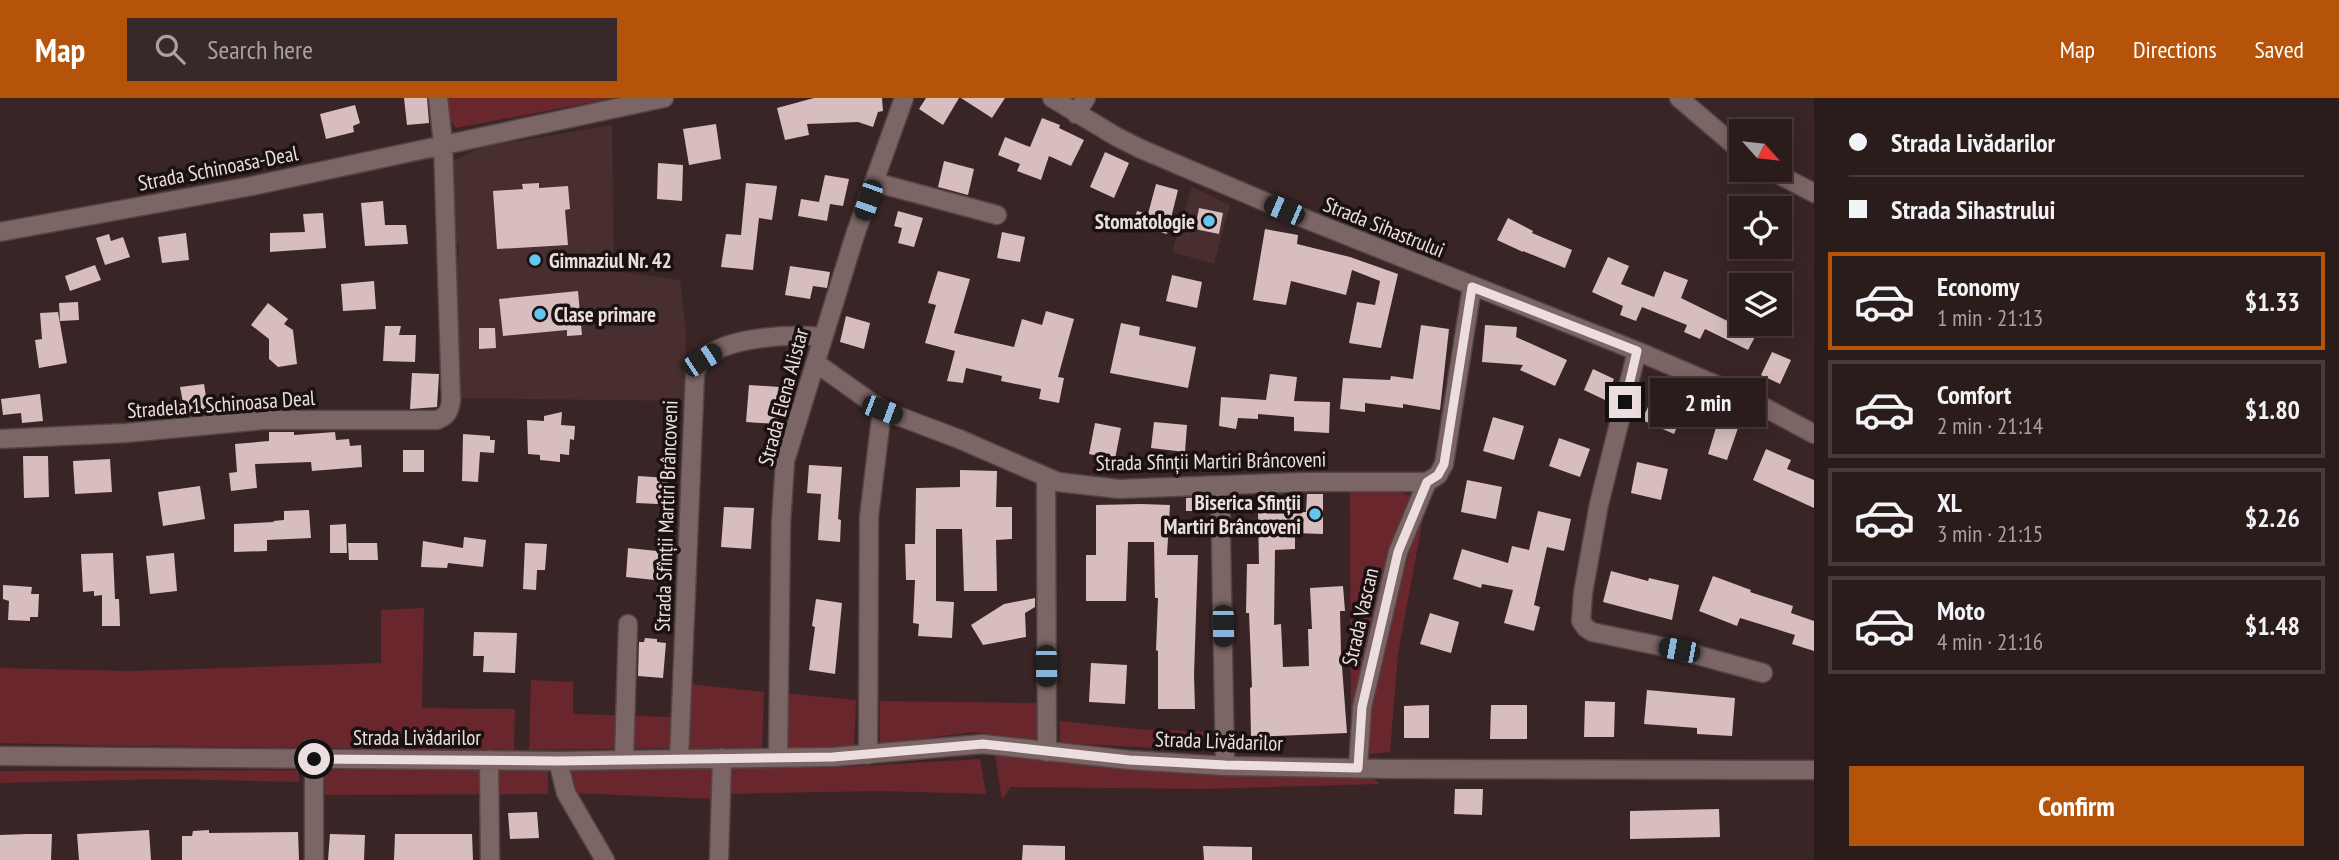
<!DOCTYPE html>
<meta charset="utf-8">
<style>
:root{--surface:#2b1c1c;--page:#372929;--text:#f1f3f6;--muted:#a6a1a3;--line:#473a3b;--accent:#b45309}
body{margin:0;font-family:"PT Sans Narrow",sans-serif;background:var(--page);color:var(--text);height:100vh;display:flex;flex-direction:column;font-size:26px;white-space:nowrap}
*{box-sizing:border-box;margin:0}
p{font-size:23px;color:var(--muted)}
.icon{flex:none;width:38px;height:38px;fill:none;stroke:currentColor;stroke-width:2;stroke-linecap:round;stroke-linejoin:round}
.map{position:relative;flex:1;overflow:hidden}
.panel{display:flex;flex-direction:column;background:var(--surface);width:525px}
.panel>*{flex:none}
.hud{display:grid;align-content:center;height:154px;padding:0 35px;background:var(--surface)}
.needle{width:46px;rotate:117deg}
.tools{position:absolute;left:1729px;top:21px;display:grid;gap:14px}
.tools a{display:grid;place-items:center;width:63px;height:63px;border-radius:0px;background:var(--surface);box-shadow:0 4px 18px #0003,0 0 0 2px var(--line);font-size:35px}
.end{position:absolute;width:32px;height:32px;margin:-16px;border:9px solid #ecdede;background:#111;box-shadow:0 0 0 4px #111}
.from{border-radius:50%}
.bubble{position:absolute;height:49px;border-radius:0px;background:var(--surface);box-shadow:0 4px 18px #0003,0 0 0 2px var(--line);font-size:23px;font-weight:700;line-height:49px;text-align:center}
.car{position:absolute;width:21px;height:42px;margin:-21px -10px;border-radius:9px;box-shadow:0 0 5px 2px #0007;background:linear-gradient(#222 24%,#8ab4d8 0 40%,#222 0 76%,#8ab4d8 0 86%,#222 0)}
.hud b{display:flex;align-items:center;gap:24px;height:66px;font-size:26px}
.hud b+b{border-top:2px solid var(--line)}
.hud i{width:18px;height:18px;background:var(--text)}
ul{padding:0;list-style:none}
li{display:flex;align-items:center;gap:21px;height:98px;margin:0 14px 10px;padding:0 21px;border:4px solid var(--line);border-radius:0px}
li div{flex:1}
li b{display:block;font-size:26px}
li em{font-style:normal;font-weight:700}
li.on{border-color:var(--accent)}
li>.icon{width:63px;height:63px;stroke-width:1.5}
.primary-button{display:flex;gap:14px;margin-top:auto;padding:14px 35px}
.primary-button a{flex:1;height:80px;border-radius:0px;background:var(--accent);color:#fff;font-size:28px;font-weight:700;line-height:80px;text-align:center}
header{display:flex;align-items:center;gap:42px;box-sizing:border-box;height:98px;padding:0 35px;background:var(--accent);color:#fff}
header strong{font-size:33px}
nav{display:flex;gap:38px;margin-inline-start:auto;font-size:24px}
.search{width:490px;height:63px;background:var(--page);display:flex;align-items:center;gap:18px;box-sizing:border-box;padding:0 24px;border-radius:0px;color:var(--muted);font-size:26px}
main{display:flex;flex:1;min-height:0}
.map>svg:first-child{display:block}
</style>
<header>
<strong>Map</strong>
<div class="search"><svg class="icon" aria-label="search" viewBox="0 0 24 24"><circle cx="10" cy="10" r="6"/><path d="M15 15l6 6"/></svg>Search here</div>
<nav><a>Map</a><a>Directions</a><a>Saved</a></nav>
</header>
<main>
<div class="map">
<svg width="1814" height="762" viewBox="0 0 1814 762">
<rect width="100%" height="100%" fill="#392526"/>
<path fill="#482e2f" d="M612 27 614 173 680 182 686 234 684 303 459 300 454 166 458 159 459 147 452 141 448 70 454 62 483 49Z
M1192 89 1230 107 1214 166 1172 154Z"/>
<path fill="#69262c" d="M442 0H615L456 30 442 12Z
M1350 393H1398L1414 400 1351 652Z
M1427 399 1398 556 1390 654 1370 656 1365 643 1374 595 1412 443Z
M424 510 422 610 515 611 514 652 127 648 0 645V570L130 573 381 565V512Z
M531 582 573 584V616L674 619 673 650 529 652Z
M691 586 764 594 762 652H687Z
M783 595 856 602 854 650 782 652Z
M880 603 1039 605 1037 642 974 634 880 646Z
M1060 623 1137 631 1214 634V653L1060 645Z
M995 657 1196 677H1368L1380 686 1203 691 1011 689 1002 702Z
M980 661 986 696 879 693 731 696 732 670H824Z
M548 671V696L325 697 324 672Z
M569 671H713L712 701 572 695Z
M298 672 300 684 166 681 0 685V673Z"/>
<path fill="#d7bdbd" d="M404 0H427L429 25 407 27Z
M814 0H882L883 13 878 14 873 29 858 24 807 26 809 37 785 42 777 10Z
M926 0H959L943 27 919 11Z
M961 0H1005L992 20Z
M355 7 360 25 353 28 354 34 326 41 320 16Z
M1042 20 1060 27 1059 30 1084 42 1071 68 1049 58 1041 82 1017 73 1020 66 998 57 1005 39 1030 49Z
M716 26 721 61 689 67 683 31Z
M1105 54 1129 65 1114 100 1090 89Z
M944 63 974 71 968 97 938 89Z
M658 65 683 67 682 103 657 101Z
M825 77 849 81 843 108 830 106 827 123 798 118 801 101 819 104Z
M539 85V90L568 88 570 111 565 112 568 147 497 151 493 93 523 91 522 86Z
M746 85 777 88 772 122 759 120 753 172 721 169 726 136 741 137Z
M1156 86 1178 92 1167 136 1133 126 1137 113 1148 116Z
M383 103 385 127H406L408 146 365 148 361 105Z
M1199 110 1223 115 1219 136 1195 131Z
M898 113 923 120 914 149 898 145 902 130 894 128Z
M323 115 326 150 270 154V135L305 134 303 116Z
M1508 120 1533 133 1532 135 1572 152 1565 170 1523 153V154L1497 142Z
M1265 131 1298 137 1297 146 1350 159 1398 176 1381 250 1349 245 1357 204 1375 207 1380 183 1352 172 1346 197 1291 183 1286 207 1253 202Z
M1002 134 1025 139 1020 164 997 160Z
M186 135 189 162 162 165 158 139Z
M109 136 111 143 123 139 130 159 105 167 96 140Z
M1608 159 1629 168 1621 186 1654 199 1664 173 1688 182 1681 200 1756 237 1748 252 1705 231 1700 241 1684 234 1687 227 1642 209 1636 223 1620 217 1623 208 1592 194Z
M95 167 101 182 70 193 65 178Z
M790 168 830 174 827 190 813 188 810 201 785 197Z
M938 173 970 181 954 235 1014 249 1022 221 1042 227 1046 213 1074 221 1058 279 1064 280 1059 305 1039 301 1041 291 1001 283 1002 278 966 270 963 285 947 283 955 253 925 245 936 207 928 205Z
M1172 177 1202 184 1197 210 1166 203Z
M374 183 376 211 343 213 341 186Z
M578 193 582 237 567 238V232L503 238 499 201Z
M78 204 79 222 60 223 59 205Z
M268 205 288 221 284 226 293 232 297 266 278 269 269 261V241L251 227Z
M58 214 67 265 39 270 35 242 42 241 40 215Z
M846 218 870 225 864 251 840 244Z
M1121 225 1140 229 1139 237 1196 249 1188 290 1110 275Z
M1421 227 1449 231 1440 312 1403 306V310L1365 305V314L1340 311 1343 280 1390 282 1391 278 1413 281Z
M1485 227 1517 229 1516 239 1567 262 1555 288 1520 272 1523 267 1482 264Z
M385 228H401L399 237H416L415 264 383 263Z
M479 230H495L496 250 479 251Z
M1772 254 1791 262 1780 286 1761 277Z
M1593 271 1614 281 1605 302 1584 292Z
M412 275 439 276 437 309 410 311Z
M1270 276 1297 279 1294 303 1330 304 1329 335 1294 333V319L1258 316V321L1238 320 1236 331 1219 328 1221 299 1266 302Z
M204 286 208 311 185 315 180 289Z
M749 287 780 289 778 326 746 324Z
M1657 289 1688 304 1674 336 1642 322Z
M40 296 43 323 22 325 21 315 3 317 1 301Z
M562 314 561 327 575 328 574 342 570 341 569 357 560 356V364L540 362V357L528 356 527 322 544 323V318Z
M1493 319 1524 328 1514 362 1483 353Z
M1718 323 1738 330 1727 362 1708 356Z
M1154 324 1187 327 1185 354 1151 350Z
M1095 325 1121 330 1115 361 1089 356Z
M269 334H294V337L335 334 336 342 349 341 350 348 361 347 362 369 312 373 311 364 255 366 257 390 231 393 229 375 237 374 235 346 269 343Z
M463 336 490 338V342H495L494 355 480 354 478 384 462 383Z
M1559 340 1590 351 1580 379 1549 368Z
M1766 351 1791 362 1787 371 1814 382V410L1753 382Z
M403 352H424V374H403Z
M23 358H48L49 399 24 400Z
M110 361 112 394 75 396 73 363Z
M1637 364 1668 371 1661 402 1631 395Z
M809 367 842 369 838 421 841 422 840 444 818 442 821 396 807 395Z
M960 372 997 373 996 409H1012V441L996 442 997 493H964L962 431H936V503L954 504 952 540 918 538 919 526 913 525 915 482H906L905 446H915L916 390 960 389Z
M638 378 668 380 666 401H658V406L636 405Z
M1467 382 1502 389 1496 421 1461 414Z
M200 388 205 421 163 428 158 394Z
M1307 396H1323V436L1295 435V451L1275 452 1274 527 1281 526 1283 569 1309 568 1308 531H1312L1310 490 1343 488 1345 513H1340L1341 555 1347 635 1251 639 1250 590 1252 589 1249 515H1246L1247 466H1259L1258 415 1306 414Z
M1207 399V413H1186V400Z
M1141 406 1170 407 1167 457H1198L1194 577 1195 611H1158V553L1156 552 1158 500H1155L1154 444H1128L1126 503H1086V457H1096V407Z
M724 409 754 410 751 451 721 449Z
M309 412 311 440 267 442V453L234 454V426L274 424 273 423 284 422V413Z
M1538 413 1571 421 1564 453 1547 449 1534 507 1540 509 1534 533 1504 525 1513 492 1482 486 1481 490 1453 481 1462 451 1508 465 1512 448 1529 452Z
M346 426 347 455H330V427Z
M464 439 486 442 483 469 448 465 447 470 421 469 423 443 463 450Z
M348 445H377L378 462H349Z
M525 445 547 446 545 472H537L536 492 523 491Z
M628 450 667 454 665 469 656 468 655 482 626 479Z
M113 455 115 501H119L120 528H102V497L94 498V493L83 494 81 456Z
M174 455 177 493 150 496 146 458Z
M1611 473 1648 483 1649 480 1679 487 1672 522 1603 504Z
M1713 478 1751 492 1750 494 1793 508 1791 515 1814 523V553L1792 546 1795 537 1740 520 1737 528 1699 513Z
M3 487 32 489 31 496H39L38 519H30V523L8 522 9 503 3 501Z
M1035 500V509L1025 515 1026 539 983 547 971 527 1004 506Z
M816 501 842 505 835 576 809 572 815 529 812 528Z
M1430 515 1459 524 1451 555 1420 546Z
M474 534 517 535 515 575 483 574 484 558H473Z
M645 540 657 541V544L666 545 663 580 638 578 639 544H644Z
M1091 565 1127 567 1125 606 1089 604Z
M1647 592 1735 600 1732 638 1697 636V630L1644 626Z
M1585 603 1615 604 1614 639H1584Z
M1429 607V640H1404V608Z
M1491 607H1527V641H1490Z
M1455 691H1483L1482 717 1454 716Z
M1719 711 1720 739 1630 741V713Z
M537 714 539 740 510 741 508 715Z
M149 732 151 762H79L77 736Z
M209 732V735L298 734 299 762H182V738H192L193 733Z
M27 736H52L51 762H0V737Z
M330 736 365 737 364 762H328Z
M395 736H472L473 762H394Z
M1023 747 1065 748V762H1022Z
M1203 748 1252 749V762H1204Z"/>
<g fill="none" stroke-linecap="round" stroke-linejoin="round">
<g stroke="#544445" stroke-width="21">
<path id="minor" d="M1052 0 1117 39 1141 51 1308 122 1637 253 1749 301 1814 336
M1679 0 1741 53
M1076 16 1086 0
M1770 72 1814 95
M874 84 997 117
M0 134 252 88 664 0
M1637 253 1599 406 1583 495 1581 523 1586 530 1592 534 1679 552 1763 575
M816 265 882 312 959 341 1058 384 1119 391 1307 384H1427
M0 341 126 335 263 322H437C447 318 450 313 451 302L443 45 438 0
M1046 380 1047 654
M1427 384 1438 377 1444 366 1472 189
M1220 388 1225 668
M868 657 869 419 882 312
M0 658 558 663 833 659 983 646 1129 662 1225 668 1391 671 1814 672
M778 660 781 425 785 363 855 137 904 0
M314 661V762
M679 661 695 275C697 270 699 264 703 261 728 238 791 236 822 239
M489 662 490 762
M624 662 628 526
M558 663 566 695 605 762
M1358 670 1362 609 1398 454 1427 384
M719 762 722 660"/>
</g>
<use href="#minor" stroke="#7c6565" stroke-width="18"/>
</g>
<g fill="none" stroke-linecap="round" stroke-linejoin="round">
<path stroke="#ecdede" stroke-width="9" d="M314 661 558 663 833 659 983 646 1129 662 1225 667 1358 670 1362 609 1398 454 1427 384 1438 377 1444 366 1472 189 1637 253 1625 304"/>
</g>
<g fill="#64c5ee" stroke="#1a1111" stroke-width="2.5">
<circle cx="1209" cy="123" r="7"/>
<circle cx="535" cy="162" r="7"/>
<circle cx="540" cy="216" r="7"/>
<circle cx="1315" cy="416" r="7"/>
</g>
<g text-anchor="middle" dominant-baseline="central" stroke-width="7" stroke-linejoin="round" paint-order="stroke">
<g font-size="21" fill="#ecdede" stroke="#1a1111">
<text transform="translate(218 70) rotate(-11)">Strada Schinoasa-Deal</text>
<text transform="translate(1384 129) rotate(22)">Strada Sihastrului</text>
<text transform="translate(783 299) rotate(-75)">Strada Elena Alistar</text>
<text transform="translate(221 306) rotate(-4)">Stradela 1 Schinoasa Deal</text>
<text transform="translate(1211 363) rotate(-1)">Strada Sfinții Martiri Brâncoveni</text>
<text transform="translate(666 418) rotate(-88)">Strada Sfînții Martiri Brâncoveni</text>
<text transform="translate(1360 519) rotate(-77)">Strada Vascan</text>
<text x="417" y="639">Strada Livădarilor</text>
<text transform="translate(1219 643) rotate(2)">Strada Livădarilor</text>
</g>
<g font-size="21" font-weight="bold" fill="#ecdede" stroke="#1a1111" text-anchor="end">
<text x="1195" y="123">Stomatologie</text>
<text x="549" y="162" text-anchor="start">Gimnaziul Nr. 42</text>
<text x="554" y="216" text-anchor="start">Clase primare</text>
<text x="1301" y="404">Biserica Sfinții<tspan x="1301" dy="24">Martiri Brâncoveni</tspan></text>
</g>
</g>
</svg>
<div class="tools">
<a><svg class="needle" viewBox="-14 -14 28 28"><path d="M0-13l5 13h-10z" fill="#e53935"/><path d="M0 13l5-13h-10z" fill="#a6a1a3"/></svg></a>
<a><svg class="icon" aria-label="locate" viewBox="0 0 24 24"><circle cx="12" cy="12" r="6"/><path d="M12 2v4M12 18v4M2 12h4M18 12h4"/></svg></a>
<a><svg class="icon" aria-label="layers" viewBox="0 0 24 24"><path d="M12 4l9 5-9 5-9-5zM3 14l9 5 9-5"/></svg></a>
</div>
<i class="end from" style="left:314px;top:661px"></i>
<i class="end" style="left:1625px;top:304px"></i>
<div class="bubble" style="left:1650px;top:280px;width:116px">2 min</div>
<i class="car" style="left:868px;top:102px;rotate:199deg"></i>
<i class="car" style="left:1284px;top:112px;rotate:293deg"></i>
<i class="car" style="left:702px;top:262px;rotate:57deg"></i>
<i class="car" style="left:882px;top:312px;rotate:111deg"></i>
<i class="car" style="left:1223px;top:528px;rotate:179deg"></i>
<i class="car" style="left:1679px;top:552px;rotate:281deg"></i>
<i class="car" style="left:1046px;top:568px;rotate:179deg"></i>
</div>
<section class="panel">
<div class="hud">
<b><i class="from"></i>Strada Livădarilor</b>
<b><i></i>Strada Sihastrului</b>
</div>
<ul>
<li class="on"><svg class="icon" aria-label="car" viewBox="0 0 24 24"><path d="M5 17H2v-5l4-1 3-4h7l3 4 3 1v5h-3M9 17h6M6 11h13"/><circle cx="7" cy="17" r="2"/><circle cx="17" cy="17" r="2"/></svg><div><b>Economy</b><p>1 min · 21:13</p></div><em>$1.33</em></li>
<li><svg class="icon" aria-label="car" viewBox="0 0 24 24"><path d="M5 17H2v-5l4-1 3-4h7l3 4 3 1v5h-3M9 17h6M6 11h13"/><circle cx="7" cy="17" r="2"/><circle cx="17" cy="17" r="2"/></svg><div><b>Comfort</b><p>2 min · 21:14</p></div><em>$1.80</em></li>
<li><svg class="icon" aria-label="car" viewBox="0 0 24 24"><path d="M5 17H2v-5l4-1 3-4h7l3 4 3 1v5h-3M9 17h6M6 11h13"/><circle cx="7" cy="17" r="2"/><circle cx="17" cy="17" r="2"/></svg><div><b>XL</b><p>3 min · 21:15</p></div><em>$2.26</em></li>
<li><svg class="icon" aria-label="car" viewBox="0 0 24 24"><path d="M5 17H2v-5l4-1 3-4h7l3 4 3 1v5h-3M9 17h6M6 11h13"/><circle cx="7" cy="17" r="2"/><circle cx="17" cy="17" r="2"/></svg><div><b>Moto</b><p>4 min · 21:16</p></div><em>$1.48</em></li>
</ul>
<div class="primary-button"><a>Confirm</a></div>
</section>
</main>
